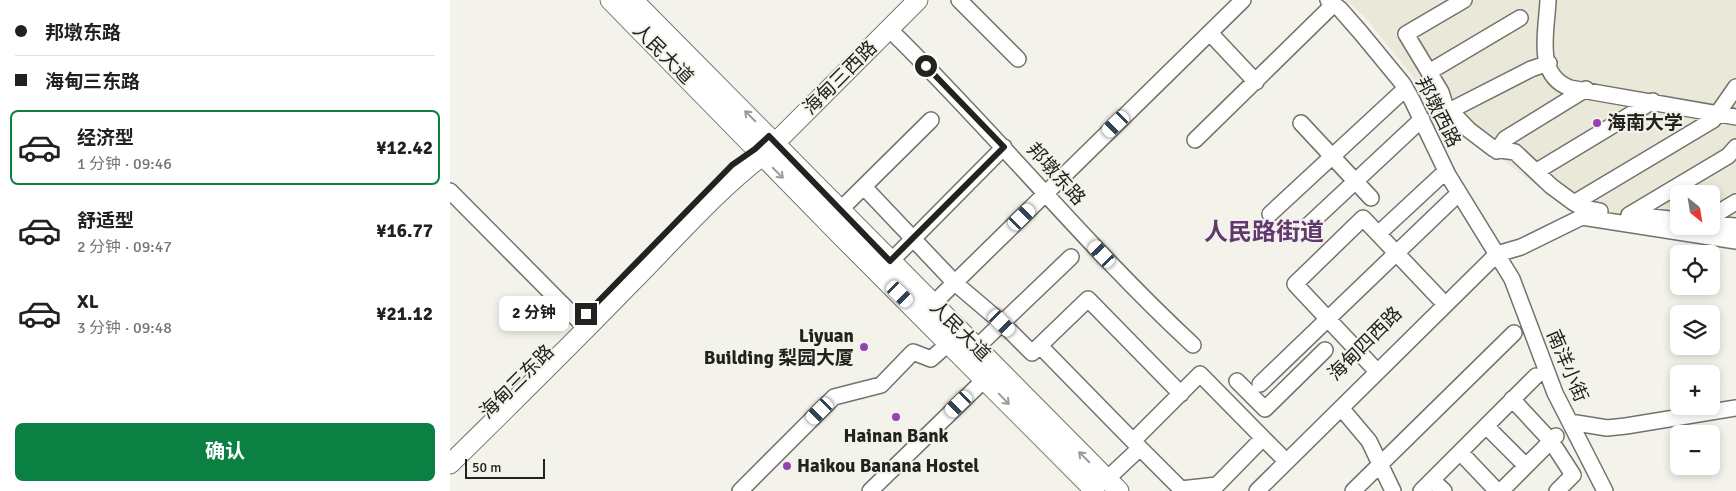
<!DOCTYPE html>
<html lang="zh">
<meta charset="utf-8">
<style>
:root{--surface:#fff;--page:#f2f2f2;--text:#202124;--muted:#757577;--line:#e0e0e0;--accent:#0b8043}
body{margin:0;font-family:Signika,"Noto Sans SC",sans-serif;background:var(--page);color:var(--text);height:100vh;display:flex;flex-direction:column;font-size:19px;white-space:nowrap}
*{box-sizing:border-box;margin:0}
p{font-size:16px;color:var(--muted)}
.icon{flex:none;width:28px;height:28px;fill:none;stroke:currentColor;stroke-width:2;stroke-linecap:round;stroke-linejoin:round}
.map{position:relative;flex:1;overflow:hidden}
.details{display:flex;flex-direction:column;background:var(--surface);width:450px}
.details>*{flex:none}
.top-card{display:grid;align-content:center;height:110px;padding:0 15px;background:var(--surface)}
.needle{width:32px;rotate:150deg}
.controls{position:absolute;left:1220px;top:185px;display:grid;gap:10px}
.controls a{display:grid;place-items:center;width:50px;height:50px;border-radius:8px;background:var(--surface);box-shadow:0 2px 8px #0003;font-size:25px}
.scale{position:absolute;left:15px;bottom:12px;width:80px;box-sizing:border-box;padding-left:5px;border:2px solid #22221f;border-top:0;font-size:14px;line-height:18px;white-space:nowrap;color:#22221f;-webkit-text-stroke:4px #f4f3eb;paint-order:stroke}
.end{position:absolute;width:22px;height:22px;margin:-11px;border:6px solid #22221f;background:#fff;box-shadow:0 0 0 2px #fff}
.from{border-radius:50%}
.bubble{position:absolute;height:35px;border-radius:8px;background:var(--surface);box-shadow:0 2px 8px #0003;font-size:16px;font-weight:700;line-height:35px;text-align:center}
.car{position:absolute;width:15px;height:30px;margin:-15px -8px;border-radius:6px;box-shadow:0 0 4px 1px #0007;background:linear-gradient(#fff 24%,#345 0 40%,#fff 0 76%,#345 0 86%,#fff 0)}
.top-card b{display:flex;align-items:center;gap:18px;height:48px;font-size:19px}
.top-card b+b{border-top:1px solid var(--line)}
.top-card i{width:12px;height:12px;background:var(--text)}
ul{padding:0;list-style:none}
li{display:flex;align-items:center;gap:15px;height:75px;margin:0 10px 8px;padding:0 5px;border:2px solid transparent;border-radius:8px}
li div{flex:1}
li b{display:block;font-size:19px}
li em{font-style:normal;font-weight:700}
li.active{border-color:var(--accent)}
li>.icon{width:45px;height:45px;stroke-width:1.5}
.primary-button{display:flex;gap:10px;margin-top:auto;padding:10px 15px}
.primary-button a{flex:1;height:58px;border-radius:8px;background:var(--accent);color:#fff;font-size:20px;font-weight:700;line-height:58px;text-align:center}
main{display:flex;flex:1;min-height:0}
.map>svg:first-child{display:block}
</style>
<main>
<section class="details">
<div class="top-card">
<b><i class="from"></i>邦墩东路</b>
<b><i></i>海甸三东路</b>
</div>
<ul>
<li class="active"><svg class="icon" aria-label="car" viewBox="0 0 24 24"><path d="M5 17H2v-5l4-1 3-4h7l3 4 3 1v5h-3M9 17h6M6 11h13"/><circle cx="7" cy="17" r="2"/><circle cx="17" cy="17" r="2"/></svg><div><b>经济型</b><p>1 分钟 · 09:46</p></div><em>¥12.42</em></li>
<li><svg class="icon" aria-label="car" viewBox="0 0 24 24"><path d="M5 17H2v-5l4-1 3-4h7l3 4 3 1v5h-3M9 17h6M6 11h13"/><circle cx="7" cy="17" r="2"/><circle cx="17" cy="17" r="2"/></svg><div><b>舒适型</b><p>2 分钟 · 09:47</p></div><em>¥16.77</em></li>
<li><svg class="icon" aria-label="car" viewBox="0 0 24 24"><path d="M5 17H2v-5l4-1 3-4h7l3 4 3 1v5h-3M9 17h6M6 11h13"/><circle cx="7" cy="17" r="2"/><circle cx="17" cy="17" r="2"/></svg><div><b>XL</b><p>3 分钟 · 09:48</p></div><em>¥21.12</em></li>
</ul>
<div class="primary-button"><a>确认</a></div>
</section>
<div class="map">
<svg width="1286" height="491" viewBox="0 0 1286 491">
<rect width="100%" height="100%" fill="#f4f3eb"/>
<path fill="#eae8d9" d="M896 0H1286V233L1238 226H1261V194H1229V225L1121 209 1112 205 1015 131 979 97 915 17Z"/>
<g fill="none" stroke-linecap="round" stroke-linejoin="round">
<g stroke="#73726b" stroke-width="18">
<path id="minor" d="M509 0 568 59
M878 0 890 9 911 33 953 84 962 100 998 175 1062 279 1105 393 1155 491
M1014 0 956 34 991 92 995 105 1019 130 1044 149 1065 152 1101 186 1124 203 1134 208 1150 211
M1098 0C1097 31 1084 75 1120 88L1286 117
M439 29C544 131 636 246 743 345
M760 33 806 82
M979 72 1070 18
M999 111 1081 69 1099 63
M851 123 921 198
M745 140 884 4
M1047 151 1055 139 1136 89
M1087 171 1203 101
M414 187 505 283 552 323 621 257
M0 191 129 321
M1124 203 1263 120 1286 87
M391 209 481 120
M820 214 955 89
M1179 215 1278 156 1286 147
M1183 215 1229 220
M1261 217 1286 202
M1261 224 1286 226
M850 233 972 119
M928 234 996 171
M441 261 554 147
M483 304 793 0
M590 346 684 442
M526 348 552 323 582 353 638 299 731 394
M922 366 845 284 913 218 989 298
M787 381 815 409 875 350
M810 384 1009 193
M1062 399 1101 441 1123 475 1107 491
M892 409 919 441 943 491
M1120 422 1157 428 1176 426 1286 408
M1036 426 1076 466
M813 438 750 374 683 441 731 489 767 485 813 438 831 456
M1010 452 1047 491
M657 479 690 448
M982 480 994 491
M290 491 384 397 431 385 463 352 481 359 499 343
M420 491 535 379
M807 491 1047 254 1071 247 1132 217 1286 241
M903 491 1064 333
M971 491 1086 376
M1051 491 1106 436"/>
</g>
<g stroke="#73726b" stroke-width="21">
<path id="major" d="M160 0 391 236 645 491
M183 0 669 491
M0 464C61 404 122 344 181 283 224 240 264 193 312 156L468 0"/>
</g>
<use href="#minor" stroke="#fff" stroke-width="15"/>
<use href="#major" stroke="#fff" stroke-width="19"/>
</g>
<defs><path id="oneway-shaft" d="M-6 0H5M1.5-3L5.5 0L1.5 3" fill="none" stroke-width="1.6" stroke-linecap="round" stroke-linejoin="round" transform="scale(1.25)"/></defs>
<g stroke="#9c9c9a">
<use href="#oneway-shaft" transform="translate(300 116) rotate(-135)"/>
<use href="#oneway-shaft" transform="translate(328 173) rotate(45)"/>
<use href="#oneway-shaft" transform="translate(554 399) rotate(46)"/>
<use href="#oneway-shaft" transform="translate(634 457) rotate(-135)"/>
</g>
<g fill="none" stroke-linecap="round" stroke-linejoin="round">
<path stroke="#22221f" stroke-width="6" d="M136 314 282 165 305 149 319 136 440 261 554 147 476 66"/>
</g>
<g fill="#9543b1" stroke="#f4f3eb" stroke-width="2">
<circle cx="1147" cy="123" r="5"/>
<circle cx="414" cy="347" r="5"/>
<circle cx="446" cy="417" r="5"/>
<circle cx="337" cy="466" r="5"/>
</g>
<g text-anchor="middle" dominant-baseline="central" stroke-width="4" stroke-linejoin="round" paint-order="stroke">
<g font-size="19" fill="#22221f" stroke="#f4f3eb">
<text transform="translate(213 54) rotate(45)">人民大道</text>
<text transform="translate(390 78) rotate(-45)">海甸三西路</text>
<text transform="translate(988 112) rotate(63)">邦墩西路</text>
<text transform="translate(606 174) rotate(48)">邦墩东路</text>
<text transform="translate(510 331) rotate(45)">人民大道</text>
<text transform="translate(915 344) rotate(-45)">海甸四西路</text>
<text transform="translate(1117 366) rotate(67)">南洋小街</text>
<text transform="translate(67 382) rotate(-45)">海甸三东路</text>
</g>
<g font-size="19" font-weight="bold" fill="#22221f" stroke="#f4f3eb" text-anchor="start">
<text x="1157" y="123">海南大学</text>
<text x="404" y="336" text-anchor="end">Liyuan<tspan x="404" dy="22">Building 梨园大厦</tspan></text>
<text x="446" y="436" text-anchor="middle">Hainan Bank</text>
<text x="347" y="466">Haikou Banana Hostel</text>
</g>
<g font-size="24" font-weight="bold" fill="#613970" stroke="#f4f3eb">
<text x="814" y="232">人民路街道</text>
</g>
</g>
</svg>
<div class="controls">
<a><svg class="needle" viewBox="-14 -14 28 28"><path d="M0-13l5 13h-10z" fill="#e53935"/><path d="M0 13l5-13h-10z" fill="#757577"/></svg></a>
<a><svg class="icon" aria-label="locate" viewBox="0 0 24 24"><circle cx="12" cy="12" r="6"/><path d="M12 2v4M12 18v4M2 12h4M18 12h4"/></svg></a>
<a><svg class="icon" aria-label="layers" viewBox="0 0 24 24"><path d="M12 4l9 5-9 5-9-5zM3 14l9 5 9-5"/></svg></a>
<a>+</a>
<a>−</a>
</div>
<div class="scale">50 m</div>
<i class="end from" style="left:476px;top:66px"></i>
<i class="end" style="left:136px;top:314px"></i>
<div class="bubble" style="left:49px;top:296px;width:70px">2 分钟</div>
<i class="car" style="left:666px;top:124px;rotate:226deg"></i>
<i class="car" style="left:572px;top:217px;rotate:46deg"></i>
<i class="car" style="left:652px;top:254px;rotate:317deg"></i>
<i class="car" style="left:450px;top:294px;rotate:135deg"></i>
<i class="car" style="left:552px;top:323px;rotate:136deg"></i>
<i class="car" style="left:509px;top:404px;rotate:226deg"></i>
<i class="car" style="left:370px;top:411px;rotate:225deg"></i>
</div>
</main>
